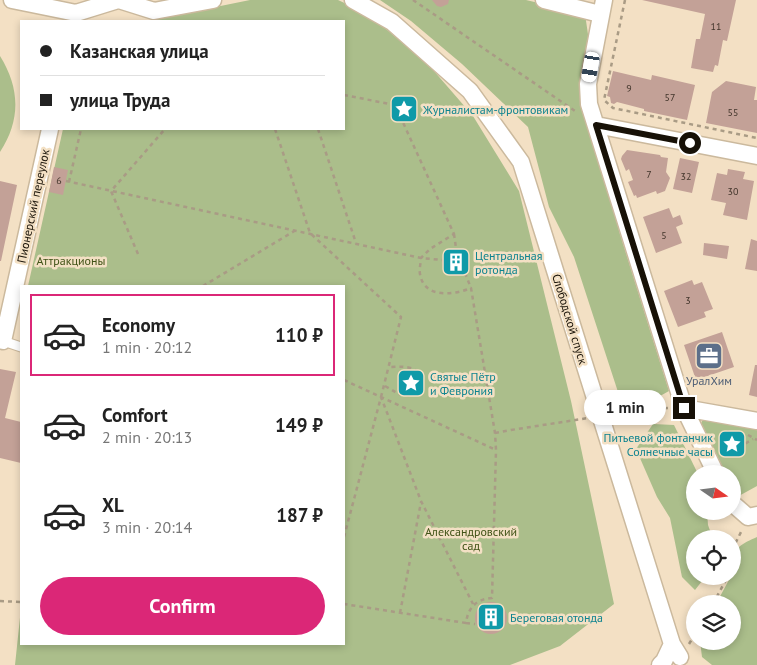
<!DOCTYPE html>
<meta charset="utf-8">
<style>
:root{--surface:#fff;--page:#f6f6f6;--text:#222;--muted:#767676;--line:#e0e0e0;--accent:#db2777}
body{margin:0;font-family:"PT Sans",sans-serif;background:var(--page);color:var(--text);height:100vh;display:flex;flex-direction:column;font-size:19px;white-space:nowrap}
*{box-sizing:border-box;margin:0}
p{font-size:16px;color:var(--muted)}
.icon{flex:none;width:28px;height:28px;fill:none;stroke:currentColor;stroke-width:2;stroke-linecap:round;stroke-linejoin:round}
.map{position:relative;flex:1;overflow:hidden}
.panel{position:absolute;left:20px;top:285px;width:325px;height:360px;display:flex;flex-direction:column;background:var(--surface);border-radius:0px;box-shadow:0 2px 8px #0003}
.panel>*{flex:none}
.top-card{position:absolute;left:20px;top:20px;width:325px;height:110px;border-radius:0px;box-shadow:0 2px 8px #0003;display:grid;align-content:center;height:110px;padding:0 20px;background:var(--surface)}
.needle{width:32px;rotate:104deg}
.tools{position:absolute;left:686px;top:465px;display:grid;gap:10px}
.tools a{display:grid;place-items:center;width:55px;height:55px;border-radius:50%;background:var(--surface);box-shadow:0 2px 8px #0003;font-size:25px}
.end{position:absolute;width:22px;height:22px;margin:-11px;border:6px solid #171107;background:#fff;box-shadow:0 0 0 2px #fff}
.from{border-radius:50%}
.bubble{position:absolute;height:35px;border-radius:18px;background:var(--surface);box-shadow:0 2px 8px #0003;font-size:16px;font-weight:700;line-height:35px;text-align:center}
.car{position:absolute;width:15px;height:30px;margin:-15px -8px;border-radius:6px;box-shadow:0 0 4px 1px #0007;background:linear-gradient(#fff 24%,#345 0 40%,#fff 0 76%,#345 0 86%,#fff 0)}
.top-card b{display:flex;align-items:center;gap:18px;height:48px;font-size:19px}
.top-card b+b{border-top:1px solid var(--line)}
.top-card i{width:12px;height:12px;background:var(--text)}
ul{padding:9px 0 0;list-style:none}
li{display:flex;align-items:center;gap:15px;height:82px;margin:0 10px 8px;padding:0 10px;border:2px solid transparent;border-radius:0px}
li div{flex:1}
li b{display:block;font-size:19px}
li em{font-style:normal;font-weight:700}
li.current{border-color:var(--accent)}
li>.icon{width:45px;height:45px;stroke-width:1.5}
.primary-button{display:flex;gap:10px;margin-top:auto;padding:10px 20px}
.primary-button a{flex:1;height:58px;border-radius:30px;background:var(--accent);color:#fff;font-size:20px;font-weight:700;line-height:58px;text-align:center}
.map>svg:first-child{display:block}
</style>
<div class="map">
<svg width="757" height="665" viewBox="0 0 757 665">
<rect width="100%" height="100%" fill="#f3e0c4"/>
<path fill="#abbe8b" d="M250 0H338L368 14 427 63 473 116 519 191 571 401 614 604 560 646 510 665H15L21 608V644H344V286H28L63 129H344V21H147Z
M380 0H526L585 14 590 48 581 96 620 234 669 391C647 403 639 410 618 392L574 257 549 207 528 127 462 64 411 21Z
M0 56C20 88 21 120 0 152Z
M711 420 757 430V486L737 497 733 493 732 474H718L699 430 702 421Z
M653 424 674 425 698 474H695V511H707L708 525 713 539H695V576H706L695 590 682 577 670 518 657 497 636 449Z
M757 537V665H712L702 657 700 641H732V604H716L731 576H732L735 567 733 566C732 547 742 544 757 537Z"/>
<path fill="#c3a197" d="M432 0H449L448 4 441 7 437 6Z
M642 0H736L727 41 723 40 718 66 715 65 713 72 691 68 696 39H700L705 14Z
M613 71 651 80 652 75 695 85 687 120 644 111V109L617 102 614 104 611 103 610 97 607 96Z
M726 81 756 87 754 100H757V133L706 123 712 92Z
M627 150 660 155 661 157 668 158 666 172 670 178 665 191 657 194 656 191 637 198 636 195 634 196 628 182 633 180 629 169 626 171 621 159 622 156Z
M680 158 699 162 692 193 673 189Z
M54 167 68 170 63 195 49 192Z
M728 169 745 172 743 179 754 181 747 220 723 215 726 203 711 200 717 173 727 175Z
M0 181 17 185 1 261H0Z
M669 208 673 218 680 215 683 224 676 227 682 243 656 253 643 217Z
M751 239 757 241V271L745 269Z
M704 243 729 246 727 259 703 255Z
M442 262a14 14 0 1 1 28 0a14 14 0 1 1-28 0Z
M692 280 694 285 702 282 713 309 704 312 706 317 678 327 664 291Z
M722 332 734 367 696 380 684 345Z
M755 365H757V397L749 395Z
M0 369 16 372 5 418 21 422V463L0 458Z
M475 618a16 16 0 1 1 32 0a16 16 0 1 1-32 0Z"/>
<g fill="none" stroke-linecap="round" stroke-linejoin="round">
<g stroke="#cbb99d" stroke-width="11">
<path id="lane" d="M3 341 21 347"/>
</g>
<g stroke="#cbb99d" stroke-width="19">
<path id="street" d="M12 0 76 13 118 0
M119 0 154 11 213 0
M353 0 392 22 470 91 521 162 672 644 680 657
M544 0 600 14
M604 0 588 84 589 104 684 408 716 474
M596 125 757 156
M0 340 3 341 50 129
M684 408 757 421
M732 503 748 517 757 515
M660 665 664 661 672 644"/>
</g>
<path stroke="#a99b85" stroke-width="2.5" stroke-dasharray="4 4" stroke-linecap="butt" d="M413 0 575 111
M625 0 604 100 613 108 757 138
M344 95 395 105 454 234 430 249 421 258C421 262 419 269 420 274 424 299 454 295 471 288L495 433 496 450 492 598C477 599 468 607 466 623L344 604
M275 129 310 233 401 317 381 397
M318 129 356 243
M66 181 421 258 442 260
M69 182 81 129
M454 234 456 248
M138 254 111 191 165 129
M465 273 471 288
M203 286 296 230
M344 380 496 450
M385 386C399 394 406 401 420 389 424 366 408 366 389 367
M640 410 669 408
M728 430 729 442 727 447 730 451H733L753 439
M495 433 511 430
M748 435 757 440
M344 537 381 397 421 501 473 604
M732 550 742 530
M732 568V569
M0 601 21 602
M713 604 728 576
M400 613 421 502
M466 623 475 624
M689 644 695 634"/>
<use href="#lane" stroke="#fff" stroke-width="9"/>
<use href="#street" stroke="#fff" stroke-width="16"/>
<path stroke="#a99b85" stroke-width="2.5" stroke-dasharray="4 4" stroke-linecap="butt" d="M511 430 640 410"/>
</g>
<g fill="none" stroke-linecap="round" stroke-linejoin="round">
<path stroke="#171107" stroke-width="6" d="M684 408 596 125 690 143"/>
</g>
<defs>
<g id="sight-square" transform="scale(1.4375)"><rect x="-9" y="-9" width="18" height="18" rx="4" fill="#0f9aa8" stroke="#f3e0c4"/><path d="M0-6L1.8-2.2L6-1.7L2.9 1.2L3.7 5.4L0 3.3L-3.7 5.4L-2.9 1.2L-6-1.7L-1.8-2.2Z" fill="#fff"/></g>
<g id="building-square" transform="scale(1.4375)"><rect x="-9" y="-9" width="18" height="18" rx="4" fill="#0f9aa8" stroke="#f3e0c4"/><path d="M-4-6H4V6H1V3H-1V6H-4ZM-2.5-4.3h1.7v1.8h-1.7ZM.8-4.3h1.7v1.8H.8ZM-2.5-1h1.7V.8h-1.7ZM.8-1h1.7V.8H.8Z" fill="#fff"/></g>
<g id="office-square" transform="scale(1.4375)"><rect x="-9" y="-9" width="18" height="18" rx="4" fill="#5c6f8a" stroke="#f3e0c4"/><path d="M-6-3h4V-5.5h4V-3h4V5H-6ZM-1-4.5V-3h2v-1.5ZM-6 0V1H6V0Z" fill="#fff"/></g>
</defs>
<g fill-rule="evenodd">
<use href="#sight-square" x="404" y="109"/>
<use href="#building-square" x="456" y="262"/>
<use href="#office-square" x="709" y="356"/>
<use href="#sight-square" x="411" y="383"/>
<use href="#sight-square" x="732" y="444"/>
<use href="#building-square" x="491" y="617"/>
</g>
<g text-anchor="middle" dominant-baseline="central" stroke-width="5" stroke-linejoin="round" paint-order="stroke">
<g font-size="10" fill="#42352b">
<text x="716" y="26">11</text>
<text x="629" y="88">9</text>
<text x="670" y="97">57</text>
<text x="733" y="112">55</text>
<text x="649" y="174">7</text>
<text x="686" y="176">32</text>
<text x="59" y="180">6</text>
<text x="733" y="191">30</text>
<text x="664" y="235">5</text>
<text x="688" y="300">3</text>
</g>
<g font-size="12" fill="#0d838f" stroke="#f3e0c4" text-anchor="start">
<text x="423" y="109">Журналистам-фронтовикам</text>
<text x="475" y="255">Центральная<tspan x="475" dy="14">ротонда</tspan></text>
<text x="430" y="376">Святые Пётр<tspan x="430" dy="14">и Феврония</tspan></text>
<text x="713" y="437" text-anchor="end">Питьевой фонтанчик<tspan x="713" dy="14">Солнечные часы</tspan></text>
<text x="510" y="617">Береговая отонда</text>
</g>
<g font-size="12" fill="#171107" stroke="#f3e0c4">
<text transform="translate(33 206) rotate(-78)">Пионерский переулок</text>
<text transform="translate(570 319) rotate(73)">Слободской спуск</text>
</g>
<g font-size="12" fill="#405216" stroke="#f3e0c4">
<text x="71" y="260">Аттракционы</text>
<text x="471" y="531">Александровский<tspan x="471" dy="14">сад</tspan></text>
</g>
<g font-size="12" fill="#4e5e75" stroke="#f3e0c4">
<text x="709" y="380">УралХим</text>
</g>
</g>
</svg>
<div class="tools">
<a><svg class="needle" viewBox="-14 -14 28 28"><path d="M0-13l5 13h-10z" fill="#e53935"/><path d="M0 13l5-13h-10z" fill="#767676"/></svg></a>
<a><svg class="icon" aria-label="locate" viewBox="0 0 24 24"><circle cx="12" cy="12" r="6"/><path d="M12 2v4M12 18v4M2 12h4M18 12h4"/></svg></a>
<a><svg class="icon" aria-label="layers" viewBox="0 0 24 24"><path d="M12 4l9 5-9 5-9-5zM3 14l9 5 9-5"/></svg></a>
</div>
<i class="end from" style="left:690px;top:143px"></i>
<i class="end" style="left:684px;top:408px"></i>
<div class="bubble" style="left:584px;top:390px;width:82px">1 min</div>
<i class="car" style="left:591px;top:67px;rotate:190deg"></i>
<div class="top-card">
<b><i class="from"></i>Казанская улица</b>
<b><i></i>улица Труда</b>
</div>
<section class="panel">
<ul>
<li class="current"><svg class="icon" aria-label="car" viewBox="0 0 24 24"><path d="M5 17H2v-5l4-1 3-4h7l3 4 3 1v5h-3M9 17h6M6 11h13"/><circle cx="7" cy="17" r="2"/><circle cx="17" cy="17" r="2"/></svg><div><b>Economy</b><p>1 min · 20:12</p></div><em>110 ₽</em></li>
<li><svg class="icon" aria-label="car" viewBox="0 0 24 24"><path d="M5 17H2v-5l4-1 3-4h7l3 4 3 1v5h-3M9 17h6M6 11h13"/><circle cx="7" cy="17" r="2"/><circle cx="17" cy="17" r="2"/></svg><div><b>Comfort</b><p>2 min · 20:13</p></div><em>149 ₽</em></li>
<li><svg class="icon" aria-label="car" viewBox="0 0 24 24"><path d="M5 17H2v-5l4-1 3-4h7l3 4 3 1v5h-3M9 17h6M6 11h13"/><circle cx="7" cy="17" r="2"/><circle cx="17" cy="17" r="2"/></svg><div><b>XL</b><p>3 min · 20:14</p></div><em>187 ₽</em></li>
</ul>
<div class="primary-button"><a>Confirm</a></div>
</section>
</div>
